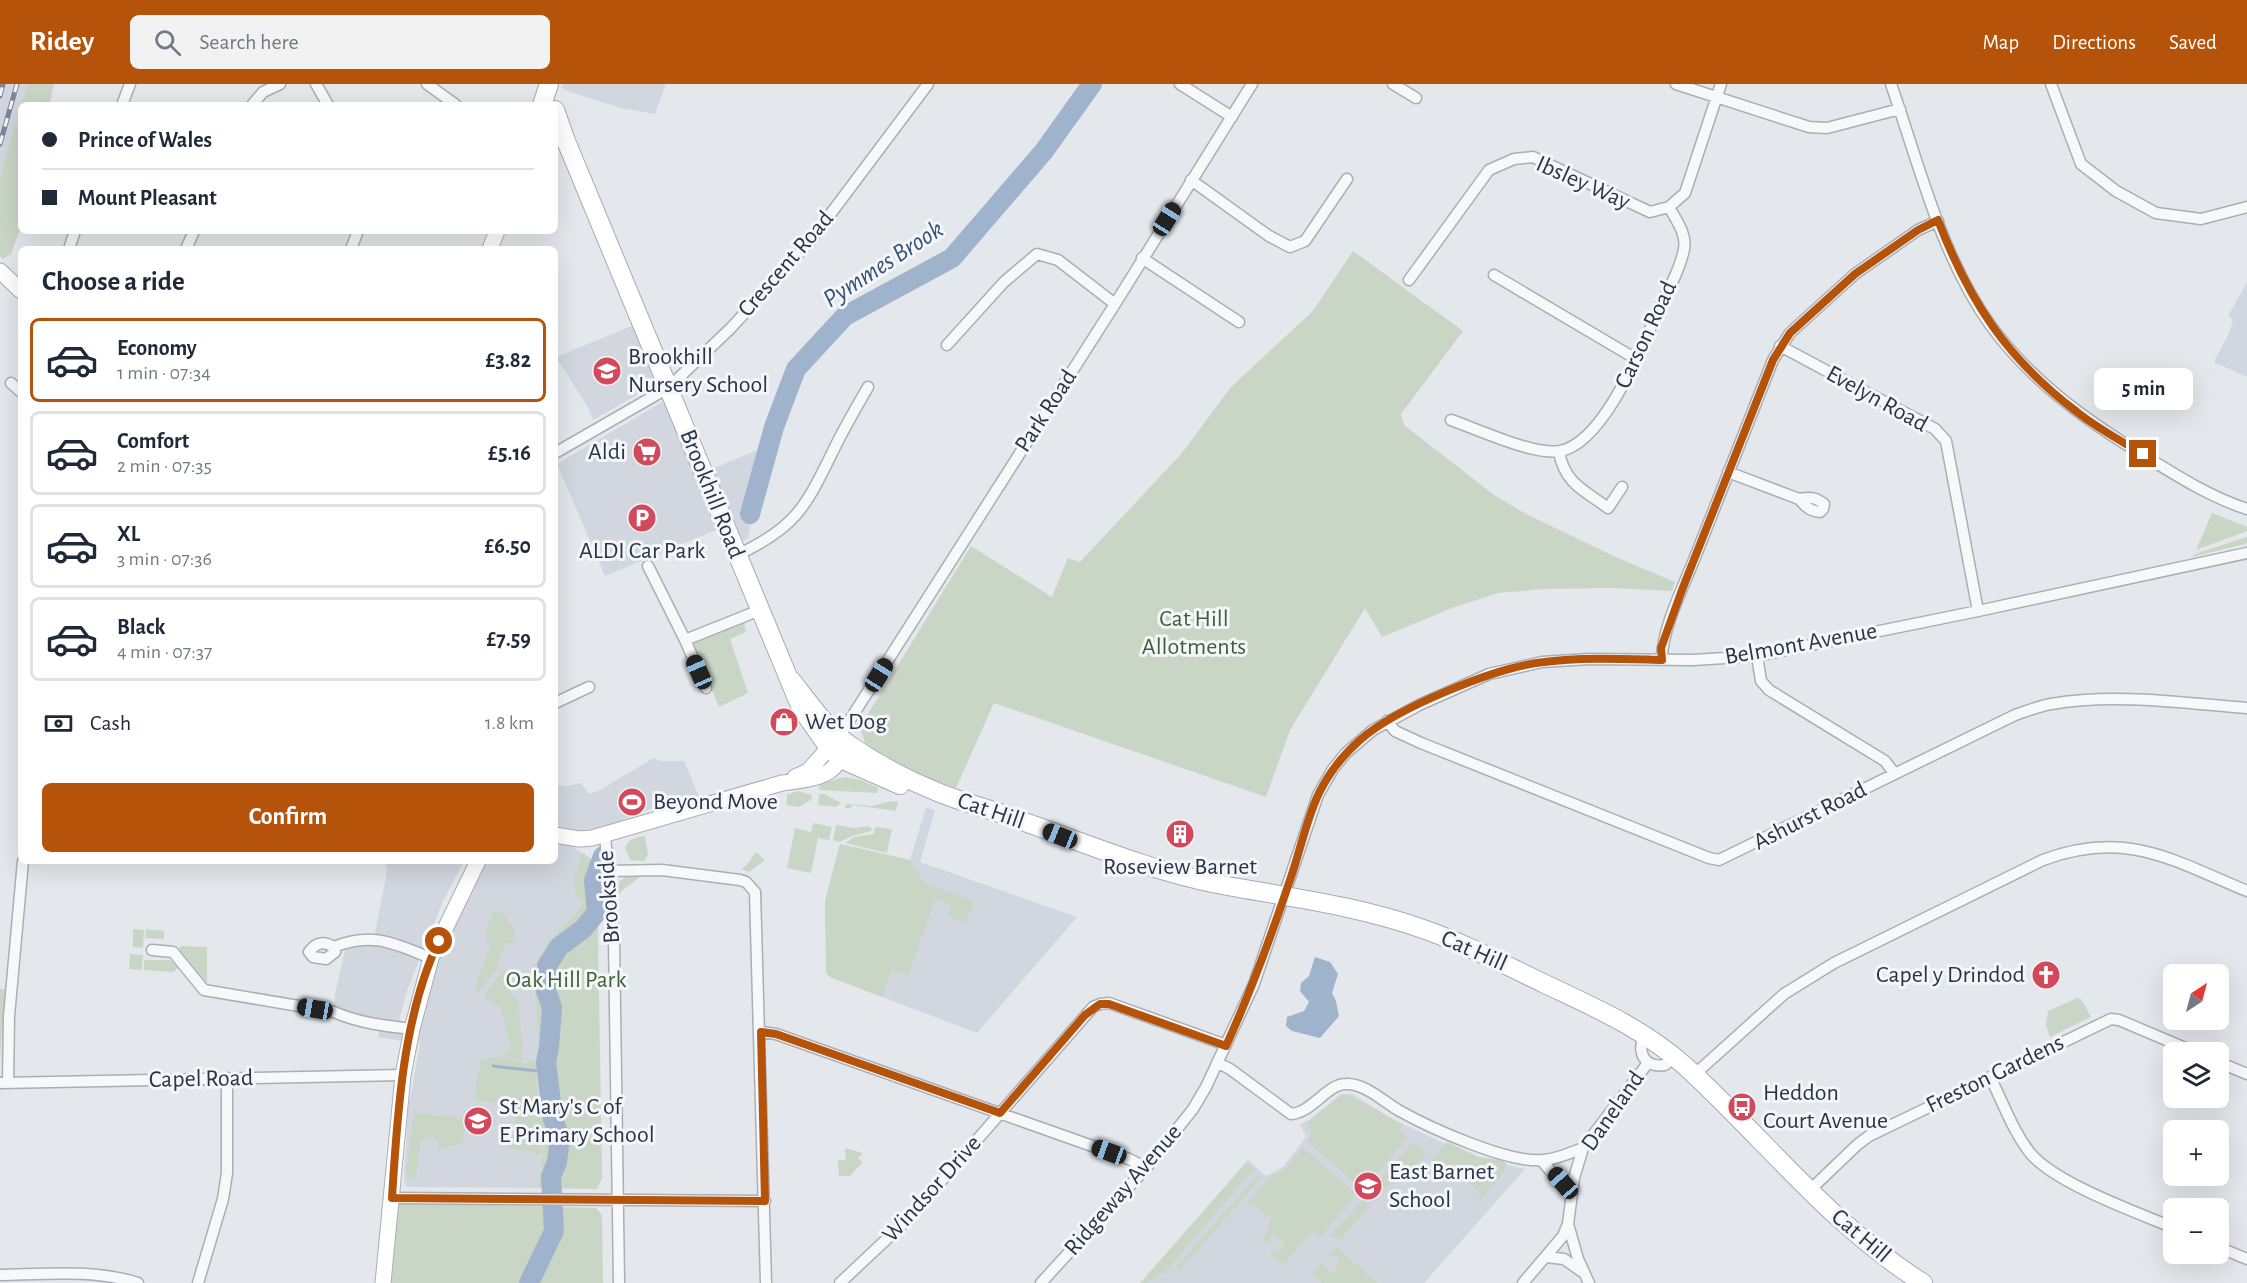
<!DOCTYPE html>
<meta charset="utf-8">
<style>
:root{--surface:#fff;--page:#f2f2f3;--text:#1f2937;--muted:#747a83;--line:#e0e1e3;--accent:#b45309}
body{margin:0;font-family:"Alegreya Sans",sans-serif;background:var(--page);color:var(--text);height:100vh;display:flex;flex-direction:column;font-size:22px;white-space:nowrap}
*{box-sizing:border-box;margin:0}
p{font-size:20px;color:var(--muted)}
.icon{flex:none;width:33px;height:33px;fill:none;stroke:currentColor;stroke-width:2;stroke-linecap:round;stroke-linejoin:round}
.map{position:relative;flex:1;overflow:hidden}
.sheet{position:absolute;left:18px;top:162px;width:540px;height:618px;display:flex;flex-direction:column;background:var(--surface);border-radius:9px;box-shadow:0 6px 24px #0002}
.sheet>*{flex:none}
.banner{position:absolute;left:18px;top:18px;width:540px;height:132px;border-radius:9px;box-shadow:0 6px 24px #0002;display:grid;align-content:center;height:132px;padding:0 24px;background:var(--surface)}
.needle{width:39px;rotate:36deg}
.fabs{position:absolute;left:2163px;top:880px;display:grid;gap:12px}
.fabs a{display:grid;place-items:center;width:66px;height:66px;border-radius:9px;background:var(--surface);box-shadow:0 6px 24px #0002;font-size:30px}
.end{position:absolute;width:27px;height:27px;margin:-14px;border:8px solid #b45309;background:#fff;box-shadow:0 0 0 3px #fff}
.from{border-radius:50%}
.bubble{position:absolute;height:42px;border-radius:9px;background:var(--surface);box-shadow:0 6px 24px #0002;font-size:20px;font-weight:700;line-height:42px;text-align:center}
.car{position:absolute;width:18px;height:36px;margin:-18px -9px;border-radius:8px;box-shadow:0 0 4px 2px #0007;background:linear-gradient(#222 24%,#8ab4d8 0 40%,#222 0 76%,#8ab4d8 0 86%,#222 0)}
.banner b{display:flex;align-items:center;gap:21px;height:57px;font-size:22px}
.banner b+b{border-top:2px solid var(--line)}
.banner i{width:15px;height:15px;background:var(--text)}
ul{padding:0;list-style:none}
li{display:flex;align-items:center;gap:18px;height:84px;margin:0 12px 9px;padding:0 12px;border:3px solid var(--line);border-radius:9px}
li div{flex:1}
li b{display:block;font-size:22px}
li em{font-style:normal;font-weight:700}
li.on{border-color:var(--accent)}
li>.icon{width:54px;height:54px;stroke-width:1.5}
h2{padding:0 24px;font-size:27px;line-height:72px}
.pay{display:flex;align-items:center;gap:15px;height:66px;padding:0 24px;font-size:22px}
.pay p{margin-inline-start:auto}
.cta{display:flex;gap:12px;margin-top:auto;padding:12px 24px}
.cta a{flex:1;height:69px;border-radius:9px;background:var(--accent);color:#fff;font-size:24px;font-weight:700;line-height:69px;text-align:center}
header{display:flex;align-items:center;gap:36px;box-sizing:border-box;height:84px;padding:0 30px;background:var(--accent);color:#fff}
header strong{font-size:28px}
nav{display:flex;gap:33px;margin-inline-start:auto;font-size:21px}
.search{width:420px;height:54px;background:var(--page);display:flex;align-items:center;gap:15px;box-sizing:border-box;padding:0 21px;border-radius:9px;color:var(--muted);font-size:22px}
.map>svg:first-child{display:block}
</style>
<header>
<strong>Ridey</strong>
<div class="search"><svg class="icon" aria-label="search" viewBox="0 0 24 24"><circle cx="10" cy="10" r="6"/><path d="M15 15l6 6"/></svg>Search here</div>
<nav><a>Map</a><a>Directions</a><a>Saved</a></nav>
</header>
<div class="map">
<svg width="2247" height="1199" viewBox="0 0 2247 1199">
<rect width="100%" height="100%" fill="#e4e7ec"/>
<path fill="#d2d6de" d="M0 0H28L0 92Z
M563 0H666L655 30 621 24 570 8 561 4Z
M2247 198V293L2214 278 2230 247 2233 235 2228 232Z
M632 242 656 300 593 336 589 325 556 273Z
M664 317 716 446 605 492 557 380Z
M767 362 748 454 743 457 712 385Z
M654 674 661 677H684L700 715 667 724 661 721 624 735 621 740 600 746 555 750V701L568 702 581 699 589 710 598 707Z
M926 724 935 726 920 778 1077 833 977 949 830 893 826 889 825 817 840 760 910 776Z
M555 751 581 768 578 785 583 816 577 828 551 854 540 958 545 957 543 1024 550 1042 548 1053 543 1064 538 1104 407 1103 404 1098 408 1026 420 959 412 945 421 908 478 777H555Z
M385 777H464L443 817 407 907 400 933 402 957 378 953 381 940 334 927 335 910 347 858 374 854 387 788Z
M1341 1010H1352L1396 1037 1463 1068 1481 1075 1525 1085 1424 1199H1141L1248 1076 1266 1092 1283 1083 1306 1053 1300 1040 1309 1036Z"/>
<path fill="#c9d6c5" d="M28 0H54L49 21H21Z
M21 22V143L11 170 3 175 0 172V92Z
M1353 167 1463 247 1401 330 1404 341 1494 411 1526 430 1620 475 1675 498 1672 507 1613 504 1546 505 1498 509 1452 524 1382 553 1365 524 1290 646 1266 713 994 619 956 704 922 692 866 662 860 643 971 462 1052 513 1068 474 1080 478 1182 369 1231 303 1313 227Z
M2212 429 2247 443V447L2196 466Z
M2247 453V459L2245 460 2192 473 2195 470Z
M743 533 746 548 730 555 748 609 719 623 691 554Z
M844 693 861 696 878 704 877 709 819 706 820 700Z
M797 707 812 711 811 716 798 723 787 721V711Z
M819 710H825L841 719 836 723 818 721Z
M892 717 898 718 896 727 852 721 851 724H844L847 720 872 722Z
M813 739 832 743 829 756 818 754 811 789 787 784 795 744 811 748Z
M836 741 854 744 868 742 872 744 871 747 852 752 840 758 833 756Z
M875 743 892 745 887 769 845 759 854 753 874 750Z
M645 752 648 771 644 777 630 776 625 764C629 754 635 754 645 752Z
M840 760 910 776 923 798 974 818 965 839 948 832 951 821 935 815 908 892 891 886 882 913 830 893 826 889 825 817Z
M581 768 596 778 597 786 602 1094 597 1105 538 1104 543 1064 548 1053 549 1041C547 1049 540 1063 540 1071H536V1068L507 1065 508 1051H513L517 1022 474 1016 481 975 504 973 524 979 539 976C532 994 537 1020 547 1035 540 1016 534 994 541 974L545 973V957L539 958 533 883 551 854 577 828 583 817 575 810V789L578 785Z
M756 768 765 776 749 788 741 785 747 781Z
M627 792H641L618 810C617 801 619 796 627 792Z
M495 826 504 831 516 849 511 860 507 858 497 879 500 882 475 912 477 895 492 859 485 856 487 852 484 850Z
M133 845 144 846 143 864 133 863Z
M146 845 164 847V855L145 854Z
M181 862 207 863V899L179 865Z
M130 870 143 871 142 886 129 885Z
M144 876H170L178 884 173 888 144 886Z
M504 885 508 889 509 907 519 919 523 977 504 971 511 962 500 923 486 915 484 911Z
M0 905H5L0 977Z
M2077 914 2081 915 2091 933 2050 953 2046 941 2048 927Z
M1347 1011 1404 1041 1398 1046 1407 1054 1363 1106 1307 1057 1311 1053 1310 1044 1307 1038 1341 1012Z
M414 1029 465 1034 463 1060 438 1065 439 1055 426 1053V1057H420L416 1094 409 1093 406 1088Z
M1413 1058 1427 1069 1417 1080 1408 1084 1405 1082 1374 1117 1367 1112Z
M1447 1058 1479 1073 1501 1076 1506 1079V1086L1481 1116H1476L1482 1110 1452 1085 1447 1090 1431 1077Z
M845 1064 863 1069 858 1074 863 1078 850 1092H839L838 1076H846Z
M1303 1064 1356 1110 1320 1154 1312 1147 1283 1181 1270 1169 1284 1164 1283 1159 1274 1149 1268 1159 1262 1158 1272 1133 1259 1128 1260 1124 1247 1119 1271 1092 1285 1086Z
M1246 1079 1254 1085 1165 1188 1147 1199H1140Z
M1258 1091 1262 1093 1180 1186 1176 1183Z
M1363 1116 1370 1122 1339 1157 1331 1151Z
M396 1118 596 1124 602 1131 603 1199H390Z
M1336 1162 1377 1199H1322L1312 1190 1321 1179 1330 1188 1335 1187 1340 1173 1329 1171Z"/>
<path fill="#9fb4cc" d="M1315 873 1330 878 1338 890 1332 909 1336 917 1339 932 1320 954 1292 947 1286 942 1287 933 1304 927 1309 918 1300 907 1301 899 1309 892Z"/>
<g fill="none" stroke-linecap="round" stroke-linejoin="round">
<path stroke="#9fb4cc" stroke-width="3" d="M493 982 547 988"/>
<path stroke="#9fb4cc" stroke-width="20" d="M750 430 774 343 796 285 845 232 952 174 1044 67 1092 0
M529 1199 554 1147 551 1093 557 1078 560 1054 553 1035 546 978 549 963 552 924 546 906 547 882 559 863 583 845 597 828 594 796 603 772"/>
<g stroke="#a9aeb7" stroke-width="13">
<path id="street" d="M316 0 328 21
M427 0 456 21
M1180 0 1232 33
M1393 0 1416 14
M1676 0 1809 43 1827 44 1900 25
M1891 0C1919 80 1941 173 1991 242 2030 295 2080 332 2135 366 2171 388 2207 412 2247 425
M2051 0 2081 80 2116 107 2156 129 2201 135 2247 123
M122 21 130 0
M252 21 263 8 280 0
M1191 96 1269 152 1290 163 1305 157 1347 95
M69 165 75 147
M186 165 194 147
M351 165 358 147
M1142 174 1239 238
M1494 191 1636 275
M1409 196 1489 86 1514 75 1533 73 1650 128 1669 123
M947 261 1004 198 1037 170 1058 176 1115 220
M1780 262 1935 345 1946 357 1978 527
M11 299 21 308
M1451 336C1477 345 1535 372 1560 367 1604 359 1642 262 1659 225 1668 206 1680 186 1684 165 1687 150 1676 136 1669 123L1685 109 1721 0
M1559 368C1565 400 1584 406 1608 424L1622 403
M555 369 668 304 731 244 811 156 928 0
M1728 388 1799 415C1806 423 1810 427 1820 428L1823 425 1824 420C1815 413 1810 413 1799 415
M737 471C797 443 806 422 834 365 844 344 856 324 868 303
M648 482 685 556 706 604
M685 556 760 526
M1757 572 1761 597 1769 606 1885 677 1894 689
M1662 576C1661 548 1683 503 1694 476 1720 410 1746 343 1773 276L1790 249 1855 190 1918 146 1938 137
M555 619 589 603
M1387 637 1395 647 1421 659 1709 774 1719 776 2015 631C2027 627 2039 622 2051 620 2116 609 2182 619 2247 624
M839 653 1115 220 1252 0
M605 751 614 855 619 1199
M607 787 662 786 740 796 746 798 755 808 766 1199
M334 863 335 868 326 875 313 873 309 868C316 858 324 857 334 863 372 847 395 860 431 874
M152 866 173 868 204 906 334 928C359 939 385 942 412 945
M761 948 776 950 1129 1075 1146 1084
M1644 951C1637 969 1644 984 1665 981L1674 973
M2218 978 2247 990
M1218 979 1230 985 1291 1030C1313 1028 1327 1000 1346 1000 1364 999 1383 1017 1398 1026 1430 1044 1509 1080 1544 1076 1558 1075 1570 1069 1583 1064
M1694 991 1784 910 1834 879 2043 776C2126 745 2172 776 2247 807
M1990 993C2003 1018 2013 1048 2031 1070 2057 1100 2136 1128 2174 1144
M0 999 403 991
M8 999 9 932 23 777
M1542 1077 1571 1111
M1809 1107 1857 1061 1869 1052 2111 935 2119 936 2197 969
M392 1114 765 1117
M1568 1140 1578 1175 1589 1199
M2218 1163 2247 1175
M1546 1173 1564 1175 1581 1187
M0 1191C46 1190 94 1185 138 1199
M198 1199 223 1115 227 1089V994
M840 1199 908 1135 1093 923 1100 920 1109 919 1226 961
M1041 1199 1146 1084 1193 1025 1206 1003 1254 900 1318 711 1333 685 1346 669 1373 646 1419 621 1489 590 1542 578 1589 575 1693 576 1757 572 1978 527 2247 469
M1523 1199 1563 1152 1568 1140 1574 1094 1583 1064 1648 979"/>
</g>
<g stroke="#a9aeb7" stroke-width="17">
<path id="secondary" d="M490 165 497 147
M0 187 21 207
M795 693 808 687 837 655
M555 751 579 755 592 754 782 699C804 696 842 695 840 664
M383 1199 403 991 412 945 431 874 478 777"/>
</g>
<g stroke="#a3abb8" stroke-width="20">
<path id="primary" d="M542 21 549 0
M555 26 566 57 801 624 829 664 841 675 900 701
M791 596C809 618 825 643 848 660 874 678 905 695 935 707 963 719 994 726 1022 737 1087 760 1149 786 1217 800 1286 813 1356 821 1423 845 1464 859 1503 880 1543 899 1593 923 1643 944 1685 982 1765 1055 1830 1141 1923 1199"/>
</g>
<use href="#street" stroke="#f7f8fa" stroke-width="10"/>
<use href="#secondary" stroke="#fff" stroke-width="15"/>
<use href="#primary" stroke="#fff" stroke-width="18"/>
<g stroke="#7d8696" stroke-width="5">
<path id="rail" d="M0 12 3 0
M0 60 17 0"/>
</g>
<use href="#rail" stroke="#f4f6f9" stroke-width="3" stroke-dasharray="9" stroke-linecap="butt"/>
</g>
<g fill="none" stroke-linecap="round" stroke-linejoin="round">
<path stroke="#b45309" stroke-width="8" d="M439 857C403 930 397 1033 392 1114L765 1117 761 948 776 950 1000 1029 1085 931 1100 920H1109L1226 962C1251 907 1271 853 1290 796 1300 768 1306 736 1319 709 1329 689 1344 670 1360 656 1396 624 1496 583 1544 578 1583 573 1623 575 1662 576L1661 564 1682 506 1773 276 1790 249 1855 190 1918 146 1938 136C1969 217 2007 275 2077 328 2097 344 2121 357 2143 370"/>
</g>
<defs>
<g id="school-disc" transform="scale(1.5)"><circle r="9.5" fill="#d1495b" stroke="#f4f6f9"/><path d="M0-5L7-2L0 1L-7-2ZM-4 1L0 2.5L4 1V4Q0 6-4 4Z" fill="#fff"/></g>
<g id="supermarket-disc" transform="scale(1.5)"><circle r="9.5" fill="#d1495b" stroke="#f4f6f9"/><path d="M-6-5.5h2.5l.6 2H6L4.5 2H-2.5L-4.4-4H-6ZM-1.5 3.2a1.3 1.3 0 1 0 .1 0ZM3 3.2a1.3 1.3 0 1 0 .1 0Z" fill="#fff"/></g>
<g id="parking-disc" transform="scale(1.5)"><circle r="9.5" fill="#d1495b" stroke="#f4f6f9"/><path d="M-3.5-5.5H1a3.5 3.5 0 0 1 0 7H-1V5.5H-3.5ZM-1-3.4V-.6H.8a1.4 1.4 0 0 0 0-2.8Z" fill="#fff"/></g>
<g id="shop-disc" transform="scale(1.5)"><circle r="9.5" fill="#d1495b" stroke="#f4f6f9"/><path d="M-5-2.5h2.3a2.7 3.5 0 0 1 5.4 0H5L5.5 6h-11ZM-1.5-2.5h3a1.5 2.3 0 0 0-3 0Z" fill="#fff"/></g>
<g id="stadium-disc" transform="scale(1.5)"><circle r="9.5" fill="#d1495b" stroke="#f4f6f9"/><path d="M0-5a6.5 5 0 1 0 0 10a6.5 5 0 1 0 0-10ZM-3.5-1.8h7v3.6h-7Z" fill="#fff"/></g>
<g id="building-disc" transform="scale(1.5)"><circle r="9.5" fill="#d1495b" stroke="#f4f6f9"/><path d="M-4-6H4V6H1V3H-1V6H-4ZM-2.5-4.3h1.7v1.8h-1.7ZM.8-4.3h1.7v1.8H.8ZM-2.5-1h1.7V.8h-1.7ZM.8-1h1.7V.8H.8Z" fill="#fff"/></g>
<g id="church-disc" transform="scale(1.5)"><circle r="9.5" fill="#d1495b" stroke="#f4f6f9"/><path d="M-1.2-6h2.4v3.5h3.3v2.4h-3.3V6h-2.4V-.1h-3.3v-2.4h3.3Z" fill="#fff"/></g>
<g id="bus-disc" transform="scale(1.5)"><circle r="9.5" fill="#d1495b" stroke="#f4f6f9"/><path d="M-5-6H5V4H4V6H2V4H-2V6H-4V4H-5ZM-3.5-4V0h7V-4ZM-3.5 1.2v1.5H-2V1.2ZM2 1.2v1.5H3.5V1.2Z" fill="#fff"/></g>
</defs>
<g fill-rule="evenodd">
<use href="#school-disc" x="607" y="287"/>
<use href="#supermarket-disc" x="647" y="368"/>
<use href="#parking-disc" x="642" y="434"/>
<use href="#shop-disc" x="784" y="638"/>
<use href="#stadium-disc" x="632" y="718"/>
<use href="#building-disc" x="1180" y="750"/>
<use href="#church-disc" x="2046" y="891"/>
<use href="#bus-disc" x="1742" y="1023"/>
<use href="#school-disc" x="478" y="1037"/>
<use href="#school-disc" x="1368" y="1102"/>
</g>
<g text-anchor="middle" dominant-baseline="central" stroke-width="6" stroke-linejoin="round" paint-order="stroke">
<g font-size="24" fill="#2b3445" stroke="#f4f6f9">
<text transform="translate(1583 99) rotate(24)">Ibsley Way</text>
<text transform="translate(786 180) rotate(-49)">Crescent Road</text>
<text transform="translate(1646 251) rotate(-65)">Carson Road</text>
<text transform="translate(1877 315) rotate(29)">Evelyn Road</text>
<text transform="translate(1046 327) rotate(-57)">Park Road</text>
<text transform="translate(712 410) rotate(68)">Brookhill Road</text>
<text transform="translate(1801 560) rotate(-10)">Belmont Avenue</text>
<text transform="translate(991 727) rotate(19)">Cat Hill</text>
<text transform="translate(1810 732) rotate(-27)">Ashurst Road</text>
<text transform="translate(609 813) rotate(-94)">Brookside</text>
<text transform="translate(1474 867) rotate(24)">Cat Hill</text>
<text transform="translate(1995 990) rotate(-26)">Freston Gardens</text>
<text transform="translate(201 995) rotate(-1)">Capel Road</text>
<text transform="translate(1613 1027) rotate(-55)">Daneland</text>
<text transform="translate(932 1105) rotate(-48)">Windsor Drive</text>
<text transform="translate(1123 1106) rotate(-49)">Ridgeway Avenue</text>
<text transform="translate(1861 1152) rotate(40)">Cat Hill</text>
</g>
<g font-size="24" fill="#2b3445" stroke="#f4f6f9" text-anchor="start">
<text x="628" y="273">Brookhill<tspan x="628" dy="28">Nursery School</tspan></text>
<text x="626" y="368" text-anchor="end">Aldi</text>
<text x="642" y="467" text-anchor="middle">ALDI Car Park</text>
<text x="805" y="638">Wet Dog</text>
<text x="653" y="718">Beyond Move</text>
<text x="1180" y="783" text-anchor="middle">Roseview Barnet</text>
<text x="2025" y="891" text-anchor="end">Capel y Drindod</text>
<text x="1763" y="1009">Heddon<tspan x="1763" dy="28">Court Avenue</tspan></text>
<text x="499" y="1023">St Mary's C of<tspan x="499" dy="28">E Primary School</tspan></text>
<text x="1389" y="1088">East Barnet<tspan x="1389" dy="28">School</tspan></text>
</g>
<g font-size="24" fill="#3f6138" stroke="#f4f6f9">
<text x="1194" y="535">Cat Hill<tspan x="1194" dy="28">Allotments</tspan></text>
<text x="566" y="896">Oak Hill Park</text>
</g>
<g font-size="26" font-style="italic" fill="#34527a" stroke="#f4f6f9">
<text transform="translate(883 180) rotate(-33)">Pymmes Brook</text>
</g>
</g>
</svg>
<div class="fabs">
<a><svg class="needle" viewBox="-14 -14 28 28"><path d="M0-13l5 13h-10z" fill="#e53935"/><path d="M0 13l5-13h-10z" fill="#747a83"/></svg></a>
<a><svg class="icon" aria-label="layers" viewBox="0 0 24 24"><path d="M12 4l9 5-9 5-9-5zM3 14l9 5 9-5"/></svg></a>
<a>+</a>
<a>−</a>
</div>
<i class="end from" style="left:439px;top:857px"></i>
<i class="end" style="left:2143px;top:370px"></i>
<div class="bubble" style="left:2094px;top:284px;width:99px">5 min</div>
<i class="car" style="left:1167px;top:135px;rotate:32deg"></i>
<i class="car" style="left:699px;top:588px;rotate:336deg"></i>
<i class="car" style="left:879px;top:591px;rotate:32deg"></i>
<i class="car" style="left:1060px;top:752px;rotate:292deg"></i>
<i class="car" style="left:315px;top:925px;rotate:280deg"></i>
<i class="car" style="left:1109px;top:1068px;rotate:290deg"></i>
<i class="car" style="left:1563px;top:1099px;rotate:319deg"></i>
<div class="banner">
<b><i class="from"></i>Prince of Wales</b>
<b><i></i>Mount Pleasant</b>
</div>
<section class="sheet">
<h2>Choose a ride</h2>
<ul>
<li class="on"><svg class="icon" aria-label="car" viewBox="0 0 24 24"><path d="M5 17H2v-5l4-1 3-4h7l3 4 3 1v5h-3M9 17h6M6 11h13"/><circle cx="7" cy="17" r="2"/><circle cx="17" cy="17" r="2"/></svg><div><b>Economy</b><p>1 min · 07:34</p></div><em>£3.82</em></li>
<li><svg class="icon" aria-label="car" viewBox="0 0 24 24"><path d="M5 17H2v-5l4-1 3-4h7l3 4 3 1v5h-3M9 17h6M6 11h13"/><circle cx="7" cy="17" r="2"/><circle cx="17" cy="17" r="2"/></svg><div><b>Comfort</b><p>2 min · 07:35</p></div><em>£5.16</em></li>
<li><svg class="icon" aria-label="car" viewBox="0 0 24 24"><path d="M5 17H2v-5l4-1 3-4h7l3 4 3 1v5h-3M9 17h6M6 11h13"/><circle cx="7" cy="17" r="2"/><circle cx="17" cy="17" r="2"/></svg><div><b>XL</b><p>3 min · 07:36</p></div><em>£6.50</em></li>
<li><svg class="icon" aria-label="car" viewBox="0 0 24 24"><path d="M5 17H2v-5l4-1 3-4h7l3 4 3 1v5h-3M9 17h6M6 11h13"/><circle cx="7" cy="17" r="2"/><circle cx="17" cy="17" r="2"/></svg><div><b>Black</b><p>4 min · 07:37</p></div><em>£7.59</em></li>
</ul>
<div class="pay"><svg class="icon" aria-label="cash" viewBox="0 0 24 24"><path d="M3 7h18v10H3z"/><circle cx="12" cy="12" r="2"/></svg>Cash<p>1.8 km</p></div>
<div class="cta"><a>Confirm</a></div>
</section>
</div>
